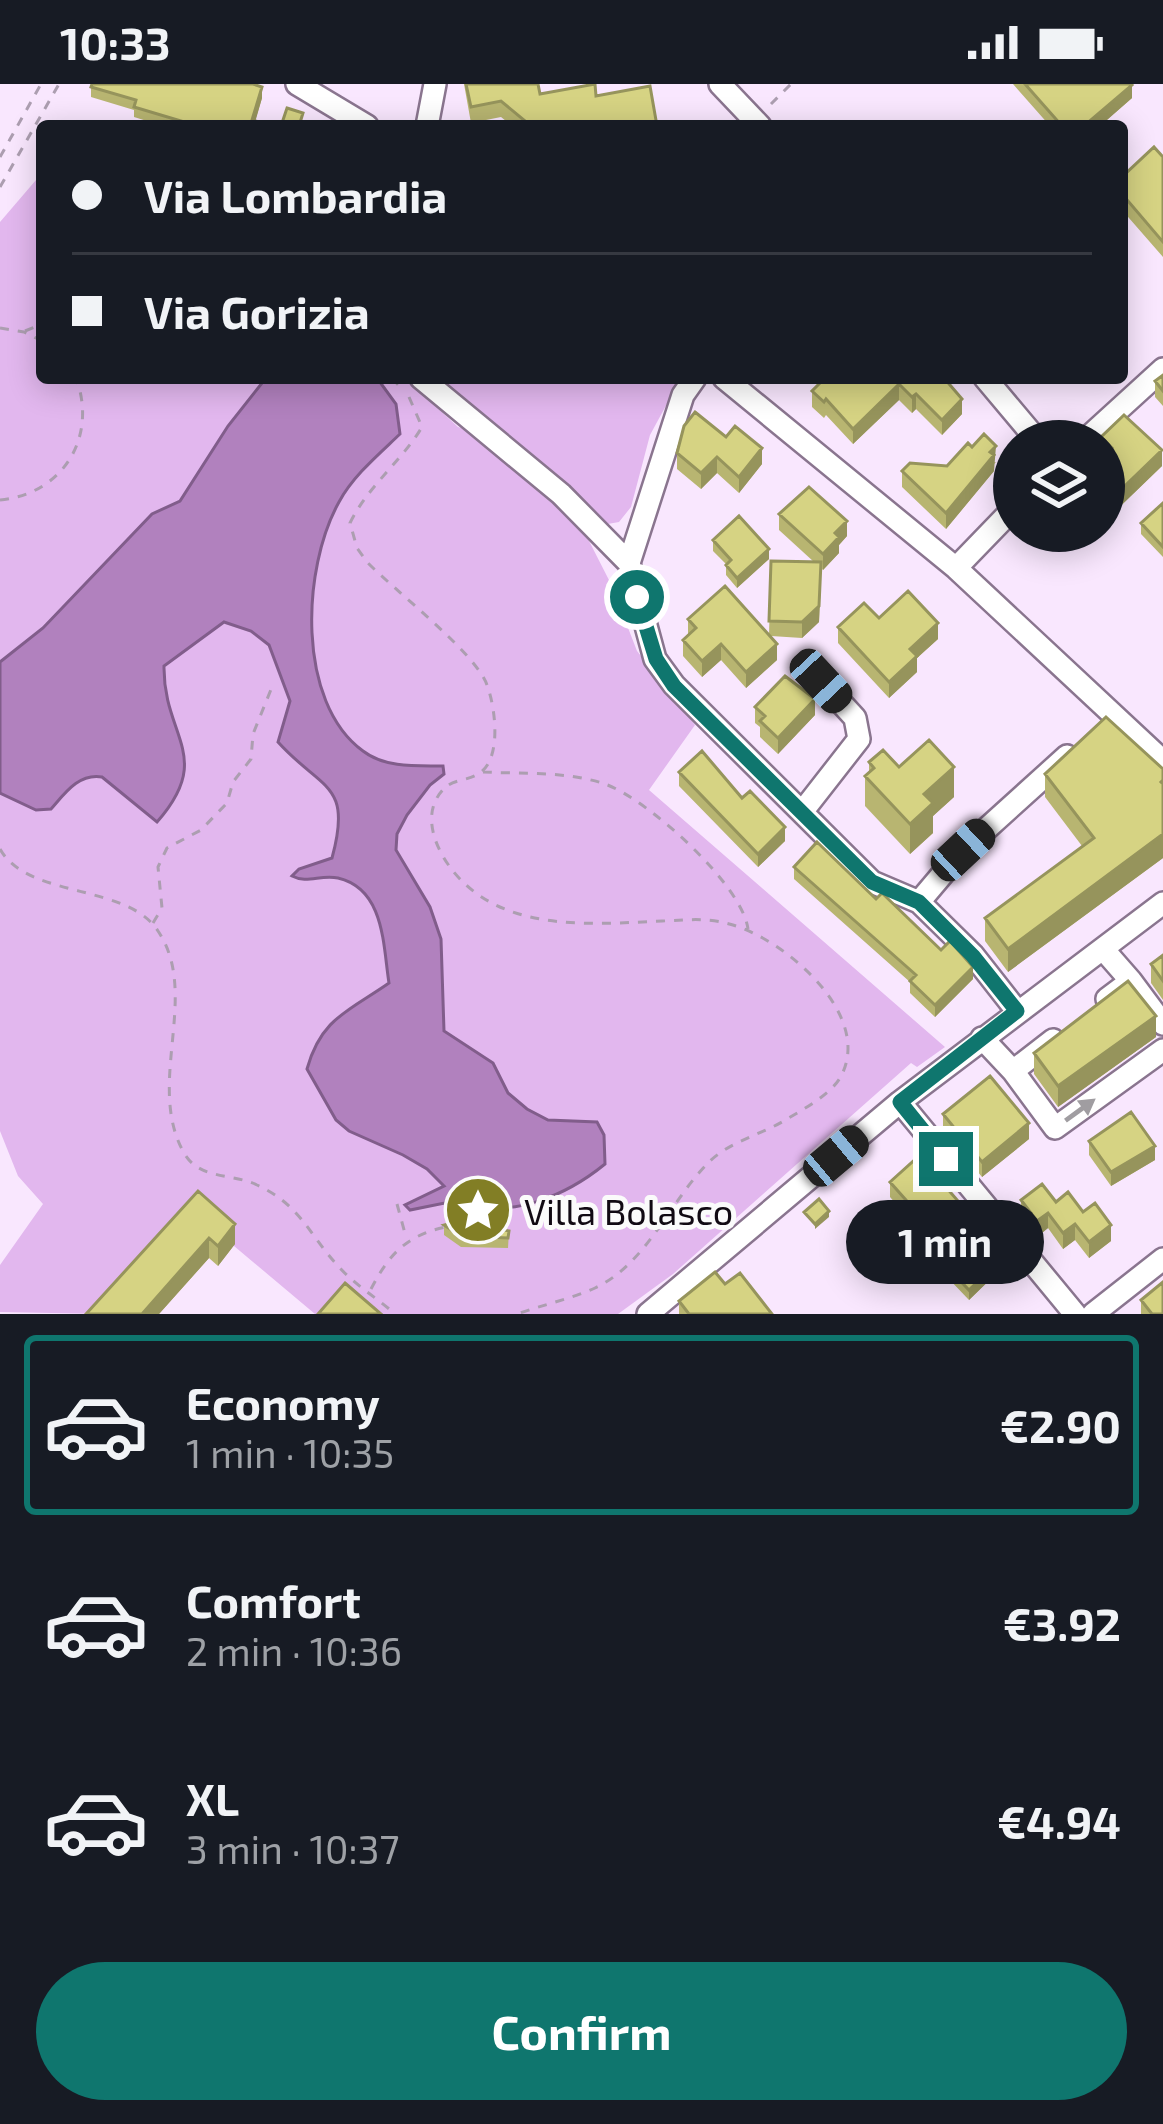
<!DOCTYPE html>
<meta charset="utf-8">
<style>
:root{--surface:#171b24;--page:#20242c;--text:#f1f3f6;--muted:#9ea1a6;--line:#363941;--accent:#0f766e}
body{margin:0;font-family:"Exo 2",sans-serif;background:var(--page);color:var(--text);height:100vh;display:flex;flex-direction:column;font-size:45px;white-space:nowrap}
*{box-sizing:border-box;margin:0}
p{font-size:39px;color:var(--muted)}
.icon{flex:none;width:66px;height:66px;fill:none;stroke:currentColor;stroke-width:2;stroke-linecap:round;stroke-linejoin:round}
.map{position:relative;height:1230px;overflow:hidden}
.side{display:flex;flex-direction:column;background:var(--surface);flex:1}
.side>*{flex:none}
.banner{position:absolute;left:36px;top:36px;width:1092px;height:264px;border-radius:12px;box-shadow:0 6px 30px #0003;display:grid;align-content:center;height:264px;padding:0 36px;background:var(--surface)}
.controls{position:absolute;left:993px;top:336px;display:grid;gap:24px}
.controls a{display:grid;place-items:center;width:132px;height:132px;border-radius:50%;background:var(--surface);box-shadow:0 6px 30px #0003;font-size:60px}
.end{position:absolute;width:54px;height:54px;margin:-27px;border:15px solid #0f766e;background:#fff;box-shadow:0 0 0 6px #fff}
.from{border-radius:50%}
.bubble{position:absolute;height:84px;border-radius:42px;background:var(--surface);box-shadow:0 6px 30px #0003;font-size:39px;font-weight:700;line-height:84px;text-align:center}
.car{position:absolute;width:36px;height:72px;margin:-36px -18px;border-radius:15px;box-shadow:0 0 9px 3px #0007;background:linear-gradient(#222 24%,#8ab4d8 0 40%,#222 0 76%,#8ab4d8 0 86%,#222 0)}
.banner b{display:flex;align-items:center;gap:42px;height:114px;font-size:45px}
.banner b+b{border-top:3px solid var(--line)}
.banner i{width:30px;height:30px;background:var(--text)}
ul{padding:21px 0 0;list-style:none}
li{display:flex;align-items:center;gap:36px;height:180px;margin:0 24px 18px;padding:0 12px;border:6px solid transparent;border-radius:12px}
li div{flex:1}
li b{display:block;font-size:45px}
li em{font-style:normal;font-weight:700}
li.on{border-color:var(--accent)}
li>.icon{width:108px;height:108px;stroke-width:1.5}
.primary-button{display:flex;gap:24px;margin-top:auto;padding:24px 36px}
.primary-button a{flex:1;height:138px;border-radius:72px;background:var(--accent);color:#fff;font-size:48px;font-weight:700;line-height:138px;text-align:center}
.status{display:flex;justify-content:space-between;align-items:center;height:84px;padding:0 60px;background:var(--surface);direction:ltr}
.status svg{height:33px;fill:currentColor}
.map>svg:first-child{display:block}
</style>
<div class="status"><b>10:33</b><svg viewBox="0 0 49 12"><path d="M0 12V9h3v3zM5 12V6h3v6zM10 12V3h3v9zM15 12V0h3v12zM26 1h20v11H26zM47 4h2v5h-2z"/></svg></div>
<div class="map">
<svg width="1163" height="1230" viewBox="0 0 1163 1230">
<rect width="100%" height="100%" fill="#f9e7fe"/>
<path fill="#e2b7ee" d="M42 89V294H405L458 343 481 350 552 412 587 453 611 500 637 567 695 641 649 706 945 963 917 983 911 979 673 1190 618 1230H315L196 1130 104 1230 0 1228V1181L43 1120 18 1092 0 1047V138Z
M436 294H681L650 351 631 423 619 438 602 441 481 330Z"/>
<path fill="#b181be" stroke="#815d8b" stroke-width="3" d="M266 294H377L396 320 400 350C378 371 353 392 339 418 302 484 296 618 363 667 385 684 416 682 443 682L444 690 430 701 407 731 397 750 396 766 430 823 441 855 444 947 493 979 508 1009 527 1025 548 1036 597 1038 604 1051 605 1080C567 1111 511 1136 462 1118L464 1112 460 1110 455 1117 410 1126 405 1121 444 1102 427 1085 403 1071 349 1047 336 1036 307 985C321 934 349 927 389 899 383 862 385 805 338 794 321 790 307 800 292 792L299 785 332 774C353 698 321 706 278 658L290 617 269 561 251 547 224 538 164 582C163 653 215 672 157 738L102 693C79 689 65 709 51 725L36 726 0 709V578L43 544 152 430 180 417 228 342Z"/>
<g fill="none" stroke-linecap="round" stroke-linejoin="round">
<g stroke="#8a758f" stroke-width="26">
<path id="minor" d="M297 0 367 42
M720 0 760 42
M427 42 435 0
M421 294 561 410 629 479 655 575 674 601 872 798 919 818 973 871 1017 927
M724 294 956 484 1163 677
M985 294 1038 357
M1084 357 1163 285
M629 479 683 311 695 294
M956 484 1014 424
M802 728 859 655 855 634 821 597
M919 818 963 766 1067 672
M1103 865 1131 897 1107 915
M1131 897 1163 940
M982 954 1013 987 1053 956
M1013 987 1055 1044 1163 966
M900 1018 1075 1230
M648 1230 900 1018 1163 819
M1093 1230 1163 1175"/>
</g>
<path stroke="#ac9eb0" stroke-width="3" stroke-dasharray="9 9" stroke-linecap="butt" d="M771 20 791 0
M0 73 41 0
M0 103 59 0
M0 244 24 248 42 257
M25 247 42 240
M392 294 403 306
M409 313 422 343C401 378 368 402 350 439L357 464 367 478C394 506 476 569 487 601 495 622 502 672 481 688 472 696 456 695 447 702 415 729 439 775 463 798 514 848 595 840 662 837 688 836 707 833 733 841 787 857 875 933 840 994 829 1012 800 1027 782 1038 759 1051 730 1058 710 1077 670 1116 648 1179 595 1204 571 1215 542 1221 517 1230
M0 416C63 410 98 353 76 294
M483 688C522 690 567 687 605 700 647 715 742 800 748 845
M0 765C28 815 127 799 158 847 201 911 145 1000 184 1069 199 1096 233 1089 257 1101 301 1121 309 1151 339 1183 355 1201 377 1214 395 1230
M153 839 162 824 158 783 167 764 201 746 227 719 233 698 251 675 253 650 274 598
M397 1120 406 1153
M371 1205C389 1170 407 1151 446 1143"/>
<use href="#minor" stroke="#fff" stroke-width="21"/>
</g>
<path fill="#b8b571" d="M464 0H538L540 10 596 12 657 42H512L501 33 471 39Z
M1013 0H1131L1132 14 1100 42H1050Z
M91 3 262 14 255 37 273 42H163L134 33V26L91 13Z
M1163 73V173L1122 126V93Z
M1163 291V322L1155 313V297Z
M944 294 962 330 942 351 916 325 912 329 899 316 853 360 826 331 824 334 812 323V307Z
M1101 353 1162 382 1105 437 1104 357H1101Z
M677 369 762 380 739 409 717 389 701 405 677 385Z
M996 378 994 380V387L946 445 902 403V387Z
M1163 419V473L1141 450V439Z
M779 430 847 452 839 461V469L823 486 821 484 819 538 802 554 771 552 777 576 746 604 721 576 702 593 683 572V556L688 551V535L769 551 771 477 814 478 779 446Z
M1030 447H1074L1053 464 1040 449 1035 454Z
M713 456 769 475 737 504 726 491V480L713 467Z
M879 534 938 555 917 574V588L889 614 838 559V543Z
M755 623 815 631 778 670 760 653V643L755 639Z
M869 678 899 683 954 713 933 732V749L910 770 865 722V692L869 688Z
M1163 685V774L1008 888 985 857V834L1082 762 1045 713V690Z
M679 688 742 714 785 757 758 783 679 702Z
M794 783 876 815 973 895 935 933 910 909V898L794 795Z
M1163 871V916L1151 899V880Z
M1156 953 1058 1023 1034 990V969Z
M943 1030 1029 1055 982 1093 943 1046Z
M1089 1057 1155 1076 1111 1102 1089 1071Z
M890 1098 958 1133 929 1158 890 1113Z
M198 1107 235 1160 218 1182 209 1174 159 1230H86Z
M1021 1116 1056 1118 1083 1128 1111 1157 1089 1174 1075 1156 1063 1165 1048 1144 1037 1153 1021 1132Z
M444 1141 509 1147 508 1164 461 1163 444 1151Z
M1005 1181 969 1216 948 1194V1184Z
M725 1200 772 1230H679V1217Z
M1141 1216 1163 1230H1141Z"/>
<path fill="#96945c" d="M1132 1V14L1100 42H1084Z
M262 3V14L254 42 252 36Z
M899 300V316L853 360V345Z
M916 310V325L912 329V313Z
M962 315V330L942 351V336Z
M996 362 994 387 946 445V429Z
M762 364V380L739 409V393Z
M1162 366V382L1105 437V421Z
M717 373V389L701 405V389Z
M847 437V452L839 461V469L823 486V470L835 449Z
M1061 447H1074L1053 464V453Z
M769 465V475L737 504V494Z
M821 494 819 538 802 554V538Z
M938 539V555L917 574V588L889 614V598L910 565Z
M721 560V576L702 593V577Z
M777 560V576L746 604V588Z
M815 615V631L778 670V654Z
M954 683V713L933 732V749L910 770V740L924 710Z
M785 743V757L758 783V770Z
M1163 750V774L1008 888V865Z
M973 883V895L935 933V921Z
M1156 932V953L1058 1023V1002Z
M1029 1039V1055L982 1093V1078Z
M1155 1062V1076L1111 1102V1088Z
M958 1117V1133L929 1158V1142Z
M829 1127V1133L815 1145V1140Z
M1048 1129V1144L1037 1153V1137Z
M235 1140V1160L218 1182V1162Z
M1075 1140V1156L1063 1165V1149Z
M1111 1141V1157L1089 1174V1158Z
M209 1154V1174L159 1230H142Z
M1005 1171V1181L969 1216V1206Z"/>
<path fill="#d6d383" stroke="#96945c" stroke-width="3" d="M92 0H253L262 3 252 36 273 42H179L181 37 134 23 136 16 91 3Z
M466 0H538L540 10 595 0 596 12 650 2 657 42H531L501 17 471 23Z
M1025 0H1131L1132 1 1084 42H1062Z
M287 24 303 29 299 42H281Z
M1154 63 1163 73V158L1122 110V93Z
M1163 291V307L1155 297Z
M825 294H944L962 315 942 336 916 310 912 313 899 300 853 345 826 315 824 318 812 307Z
M695 328 726 353 735 342 762 364 739 393 717 373 701 389 677 369 684 342Z
M1124 331 1162 366 1105 421 1104 372 1112 364 1101 353Z
M984 350 996 362 990 368 994 371 946 429 902 387 910 379 947 382 968 359 972 363Z
M809 403 847 437 835 449 839 453 823 470 779 430Z
M1163 419V463L1141 439Z
M739 432 769 465 737 494 726 481 731 476 713 456Z
M771 477 821 478 819 522 802 538 769 537Z
M725 502 777 560 746 588 721 560 702 577 683 556 696 544 688 535Z
M908 507 938 539 910 565 917 572 889 598 838 543 864 519 879 534Z
M785 592 815 615 778 654 760 637 765 632 755 623Z
M1106 633 1163 685V696L1161 698 1163 700V750L1008 865 985 834 1094 754 1045 690Z
M929 656 954 683 924 710 933 719 910 740 865 692 874 684 869 678 883 666 899 683Z
M702 667 742 714 750 707 785 743 758 770 679 688Z
M817 758 876 815 882 809 941 866 950 857 973 883 935 921 910 897 916 891 794 783Z
M1163 871V897L1151 880Z
M1128 897 1156 932 1058 1002 1034 969Z
M990 992 1029 1039 982 1078 943 1030Z
M1131 1028 1155 1062 1111 1088 1089 1057Z
M919 1072 958 1117 929 1142 890 1098Z
M1042 1100 1056 1118 1068 1108 1083 1128 1095 1119 1111 1141 1089 1158 1075 1140 1063 1149 1048 1129 1037 1137 1021 1116Z
M198 1107 235 1140 218 1162 209 1154 142 1230H86Z
M819 1115 829 1127 815 1140 804 1128Z
M463 1136 509 1147 508 1154 461 1152 444 1141Z
M984 1148 1005 1171 969 1206 948 1184Z
M715 1188 725 1200 740 1189 772 1230H689L679 1217Z
M1163 1198V1230H1152L1141 1216Z
M345 1199 381 1230H318Z"/>
<defs><path id="oneway-solid" d="M-6-.8H1V-3.2L6.5 0L1 3.2V.8H-6Z" transform="scale(3)"/></defs>
<use fill="#a09da1" href="#oneway-solid" transform="translate(1080 1026) rotate(-36)"/>
<g fill="none" stroke-linecap="round" stroke-linejoin="round">
<path stroke="#0f766e" stroke-width="15" d="M637 513 656 575 674 602 872 798 919 818 973 872 1017 927 900 1018 946 1075"/>
</g>
<defs>
<g id="sight-disc" transform="scale(3.45)"><circle r="9.5" fill="#827e25" stroke="#fbfbfb"/><path d="M0-6L1.8-2.2L6-1.7L2.9 1.2L3.7 5.4L0 3.3L-3.7 5.4L-2.9 1.2L-6-1.7L-1.8-2.2Z" fill="#fff"/></g>
</defs>
<g fill-rule="evenodd">
<use href="#sight-disc" x="478" y="1126"/>
</g>
<g text-anchor="middle" dominant-baseline="central" stroke-width="10" stroke-linejoin="round" paint-order="stroke">
<g font-size="36" fill="#110a13" stroke="#fbfbfb" text-anchor="start">
<text x="524" y="1126">Villa Bolasco</text>
</g>
</g>
</svg>
<div class="controls">
<a><svg class="icon" aria-label="layers" viewBox="0 0 24 24"><path d="M12 4l9 5-9 5-9-5zM3 14l9 5 9-5"/></svg></a>
</div>
<i class="end from" style="left:637px;top:513px"></i>
<i class="end" style="left:946px;top:1075px"></i>
<div class="bubble" style="left:846px;top:1116px;width:198px">1 min</div>
<i class="car" style="left:821px;top:597px;rotate:137deg"></i>
<i class="car" style="left:963px;top:766px;rotate:47deg"></i>
<i class="car" style="left:836px;top:1072px;rotate:50deg"></i>
<div class="banner">
<b><i class="from"></i>Via Lombardia</b>
<b><i></i>Via Gorizia</b>
</div>
</div>
<section class="side">
<ul>
<li class="on"><svg class="icon" aria-label="car" viewBox="0 0 24 24"><path d="M5 17H2v-5l4-1 3-4h7l3 4 3 1v5h-3M9 17h6M6 11h13"/><circle cx="7" cy="17" r="2"/><circle cx="17" cy="17" r="2"/></svg><div><b>Economy</b><p>1 min · 10:35</p></div><em>€2.90</em></li>
<li><svg class="icon" aria-label="car" viewBox="0 0 24 24"><path d="M5 17H2v-5l4-1 3-4h7l3 4 3 1v5h-3M9 17h6M6 11h13"/><circle cx="7" cy="17" r="2"/><circle cx="17" cy="17" r="2"/></svg><div><b>Comfort</b><p>2 min · 10:36</p></div><em>€3.92</em></li>
<li><svg class="icon" aria-label="car" viewBox="0 0 24 24"><path d="M5 17H2v-5l4-1 3-4h7l3 4 3 1v5h-3M9 17h6M6 11h13"/><circle cx="7" cy="17" r="2"/><circle cx="17" cy="17" r="2"/></svg><div><b>XL</b><p>3 min · 10:37</p></div><em>€4.94</em></li>
</ul>
<div class="primary-button"><a>Confirm</a></div>
</section>
